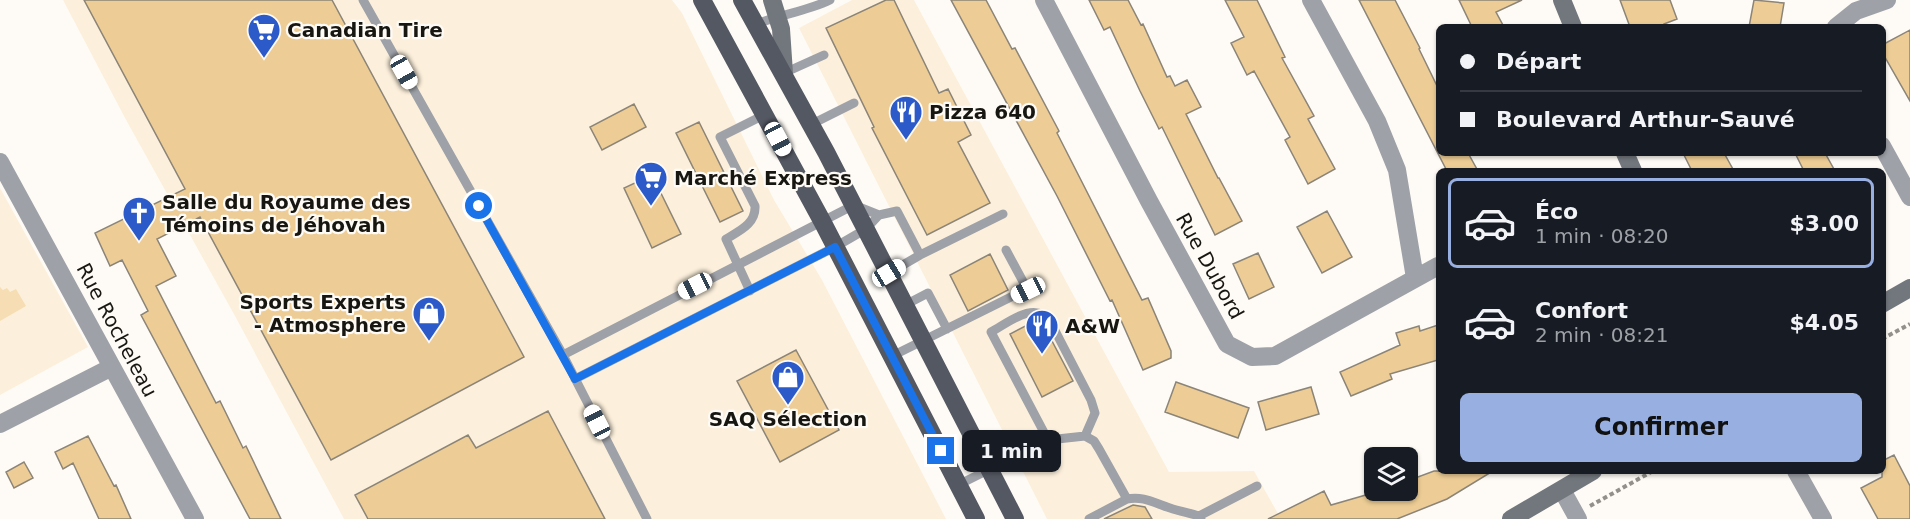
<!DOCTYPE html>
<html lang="fr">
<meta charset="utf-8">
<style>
:root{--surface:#171b24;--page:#242831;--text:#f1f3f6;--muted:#9ea1a6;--line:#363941;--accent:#98afe2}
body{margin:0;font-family:"DejaVu Sans",sans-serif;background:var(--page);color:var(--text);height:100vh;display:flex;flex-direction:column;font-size:22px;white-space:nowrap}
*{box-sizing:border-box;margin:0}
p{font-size:20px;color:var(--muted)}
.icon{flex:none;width:33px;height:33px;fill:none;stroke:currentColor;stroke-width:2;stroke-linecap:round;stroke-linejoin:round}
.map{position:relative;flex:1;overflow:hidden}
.drawer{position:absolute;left:1436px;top:168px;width:450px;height:306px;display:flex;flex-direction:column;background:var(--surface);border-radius:9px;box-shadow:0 2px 4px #0004}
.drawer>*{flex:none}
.guide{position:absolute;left:1436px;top:24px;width:450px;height:132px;border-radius:9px;box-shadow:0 2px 4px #0004;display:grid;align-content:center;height:132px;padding:0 24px;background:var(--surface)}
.tools{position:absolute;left:1364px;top:447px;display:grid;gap:12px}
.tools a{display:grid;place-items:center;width:54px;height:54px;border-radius:9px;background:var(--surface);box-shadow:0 2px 4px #0004;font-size:30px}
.end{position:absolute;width:27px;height:27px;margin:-14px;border:8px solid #1a73e8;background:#fff;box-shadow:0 0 0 3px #fff}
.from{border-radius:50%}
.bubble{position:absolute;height:42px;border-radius:9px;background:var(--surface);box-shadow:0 2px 4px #0004;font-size:20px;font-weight:700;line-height:42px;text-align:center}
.car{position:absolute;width:18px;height:36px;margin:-18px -9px;border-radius:8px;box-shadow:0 0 4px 2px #0007;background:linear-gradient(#fff 24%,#345 0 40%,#fff 0 76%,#345 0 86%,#fff 0)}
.guide b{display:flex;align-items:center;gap:21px;height:57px;font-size:22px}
.guide b+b{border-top:2px solid var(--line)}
.guide i{width:15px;height:15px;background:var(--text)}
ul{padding:10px 0 0;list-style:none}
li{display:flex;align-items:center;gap:18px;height:90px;margin:0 12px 9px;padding:0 12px;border:3px solid transparent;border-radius:9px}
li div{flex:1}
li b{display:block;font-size:22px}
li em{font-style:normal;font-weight:700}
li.selected{border-color:var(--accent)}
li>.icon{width:54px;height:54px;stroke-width:1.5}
.button{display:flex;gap:12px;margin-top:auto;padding:12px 24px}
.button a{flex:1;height:69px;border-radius:9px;background:var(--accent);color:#111;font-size:24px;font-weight:700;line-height:69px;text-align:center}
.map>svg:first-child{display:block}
</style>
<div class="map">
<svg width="1910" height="519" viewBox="0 0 1910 519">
<rect width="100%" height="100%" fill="#fefbf6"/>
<path fill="#fcf0dc" d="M63 0H672L682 13 774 200 822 280 946 519H344L235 316 125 118Z
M852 0H914L1169 472 1254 471 1281 519H1047L799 28Z
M0 188 88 347 0 395Z"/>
<path fill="#f6ddb3" d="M0 287 3 290 7 288 10 292 16 289 26 306 0 321Z"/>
<path fill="#edcd95" stroke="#8b8478" stroke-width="1.5" d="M84 0H332L524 357 331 460 200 217 157 239 176 276 156 286 216 403 220 401 243 448 246 446 281 519H250L141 315 148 311 122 260 110 266 95 233 185 189Z
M886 0H894L939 93 948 89 971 135 958 142 990 203 927 235 872 128 874 127 826 28Z
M951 0H986L1012 49 1015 48 1059 131 1057 133 1142 300 1148 298 1171 351V358L1143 370 1112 300 1110 301 1057 196Z
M1089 0H1128L1141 25 1143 24 1167 77 1170 76 1175 86 1187 80 1201 107 1186 114 1218 178H1219L1242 221 1215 235 1162 127 1159 129 1140 91 1110 27 1104 30Z
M1225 0H1257L1285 57 1282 58 1314 116 1308 119 1335 169 1308 184 1285 140 1290 137 1254 71 1247 75 1231 43 1244 37Z
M1359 0H1395L1420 48 1419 49 1438 88V153H1468L1478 171H1447Z
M1459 0H1522L1496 12 1504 27H1472Z
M1620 0H1670L1677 19 1664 24 1665 27H1630Z
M1754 0 1784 3 1780 27H1749Z
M1910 30V101L1882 52V45Z
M634 104 646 127 602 150 590 127Z
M699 122 743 211 720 222 676 133Z
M1683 153H1724L1734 171H1692Z
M1795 153H1825L1835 171H1804Z
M652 175 681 234 652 248 624 188Z
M1327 211 1352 257 1322 273 1297 227Z
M1258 253 1274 287 1249 299 1233 264Z
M990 254 1008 290 968 311 950 275Z
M1037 320 1043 324 1073 381 1042 397 1010 334Z
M1438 325V360L1390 374 1392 379 1351 396 1340 372 1400 345 1396 333 1419 326 1420 331Z
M796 350 839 430 780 462 737 381Z
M1176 382 1249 408 1238 438 1165 412Z
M1311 387 1319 414 1266 430 1258 402Z
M548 411 605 519H368L355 495 468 435 476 448Z
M88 436 114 486 116 485 131 519H99L73 463 63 469 55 452Z
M1894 455 1910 486V519H1878L1861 488 1882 477V461Z
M24 462 33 478 14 488 6 472Z
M1434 471H1493L1447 499 1397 519H1268L1324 491 1331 505 1383 490H1407V481Z
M1133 505 1145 507 1152 519H1104Z"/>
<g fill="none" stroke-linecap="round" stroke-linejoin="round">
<path stroke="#93908b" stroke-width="4" stroke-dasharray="4.5 3" stroke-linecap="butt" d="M1882 339 1910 324
M1590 506 1653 471"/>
<path stroke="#9ea1a7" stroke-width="9" d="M363 0 563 355 647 519
M756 24C780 15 807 11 830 0
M784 73 824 55
M812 124 854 103
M920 255 1003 214
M750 291 726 239C739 231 756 224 755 206L720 137 764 115
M905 305 928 293 947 329
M563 355 854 205 879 215
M892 356 1027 289 1006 250
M575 379 835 247 866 229 879 215 897 211 920 255 889 273
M1048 440 991 332C1008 323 1034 300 1050 321L1091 400 1095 413 1085 436
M958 485 1048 440 1085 436 1094 441 1099 449 1127 499 1089 519
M1127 499C1144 496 1154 503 1170 508 1179 511 1189 513 1199 516L1201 519
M1199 516 1257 486"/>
<path stroke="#9ea1a7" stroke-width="18" d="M1044 0 1149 201 1227 344 1252 357 1275 356 1438 266
M1311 0 1377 121 1397 170 1415 278
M1836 27 1856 11 1887 0
M1882 146 1910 197
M0 162 195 519
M0 424 112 367
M1796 471 1823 519
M1562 490 1578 519"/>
<path stroke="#72777e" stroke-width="18" d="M772 0 781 29 784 73
M1562 0 1573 27
M1625 153 1633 171
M1882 304 1910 288
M1511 519 1593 471"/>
<path stroke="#545862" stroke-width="18" d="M702 0 822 221 976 519
M742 0 826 152 1015 519"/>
</g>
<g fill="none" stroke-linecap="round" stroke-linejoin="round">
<path stroke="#1a73e8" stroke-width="8" d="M479 206 575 379 835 247 941 451"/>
</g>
<defs>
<g id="supermarket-pin" transform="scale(1.725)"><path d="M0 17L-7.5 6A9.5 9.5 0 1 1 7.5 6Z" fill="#2c5bc9" stroke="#fefbf6"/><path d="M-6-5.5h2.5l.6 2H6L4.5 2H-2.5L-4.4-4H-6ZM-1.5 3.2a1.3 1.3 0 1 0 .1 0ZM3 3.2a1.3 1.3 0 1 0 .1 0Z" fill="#fff"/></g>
<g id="restaurant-pin" transform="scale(1.725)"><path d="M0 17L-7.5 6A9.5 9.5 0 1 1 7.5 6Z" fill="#2c5bc9" stroke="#fefbf6"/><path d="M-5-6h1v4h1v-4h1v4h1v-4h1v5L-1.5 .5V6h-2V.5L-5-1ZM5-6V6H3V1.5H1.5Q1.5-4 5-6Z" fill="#fff"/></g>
<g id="church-pin" transform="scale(1.725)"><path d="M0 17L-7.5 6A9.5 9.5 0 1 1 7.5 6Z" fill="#2c5bc9" stroke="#fefbf6"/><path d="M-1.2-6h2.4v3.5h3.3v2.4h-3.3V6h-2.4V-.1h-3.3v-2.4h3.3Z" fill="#fff"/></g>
<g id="shop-pin" transform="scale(1.725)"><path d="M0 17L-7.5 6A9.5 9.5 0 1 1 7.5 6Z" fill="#2c5bc9" stroke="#fefbf6"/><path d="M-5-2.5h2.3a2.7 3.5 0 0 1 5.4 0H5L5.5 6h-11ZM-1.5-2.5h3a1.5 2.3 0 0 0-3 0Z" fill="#fff"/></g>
</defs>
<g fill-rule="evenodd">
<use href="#supermarket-pin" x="264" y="30"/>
<use href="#restaurant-pin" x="906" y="112"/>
<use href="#supermarket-pin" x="651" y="178"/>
<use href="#church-pin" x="139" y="213"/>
<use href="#shop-pin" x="429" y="313"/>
<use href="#restaurant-pin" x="1042" y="326"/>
<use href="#shop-pin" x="788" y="377"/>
</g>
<g text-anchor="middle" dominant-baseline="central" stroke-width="4.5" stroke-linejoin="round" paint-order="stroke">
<g font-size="20" font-weight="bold" fill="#181611" stroke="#fefbf6" text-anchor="start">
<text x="287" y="30">Canadian Tire</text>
<text x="929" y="112">Pizza 640</text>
<text x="674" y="178">Marché Express</text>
<text x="162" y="202">Salle du Royaume des<tspan x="162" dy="23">Témoins de Jéhovah</tspan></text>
<text x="406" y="302" text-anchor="end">Sports Experts<tspan x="406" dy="23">- Atmosphere</tspan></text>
<text x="1065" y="326">A&amp;W</text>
<text x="788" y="419" text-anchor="middle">SAQ Sélection</text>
</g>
<g font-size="20" fill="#181611" stroke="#fefbf6">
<text transform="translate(1210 266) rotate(61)">Rue Dubord</text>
<text transform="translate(117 330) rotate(62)">Rue Rocheleau</text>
</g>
</g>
</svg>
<div class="tools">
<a><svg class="icon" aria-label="layers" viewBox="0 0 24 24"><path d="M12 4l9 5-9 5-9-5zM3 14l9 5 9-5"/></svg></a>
</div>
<i class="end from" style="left:479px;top:206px"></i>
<i class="end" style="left:941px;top:451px"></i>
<div class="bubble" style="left:962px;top:430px;width:99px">1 min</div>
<i class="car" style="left:404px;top:72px;rotate:151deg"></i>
<i class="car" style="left:778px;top:139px;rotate:152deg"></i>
<i class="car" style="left:889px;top:273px;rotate:59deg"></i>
<i class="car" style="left:695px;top:286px;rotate:243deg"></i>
<i class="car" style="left:1028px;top:290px;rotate:244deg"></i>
<i class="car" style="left:597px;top:422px;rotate:333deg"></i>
<div class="guide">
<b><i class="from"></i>Départ</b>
<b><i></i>Boulevard Arthur-Sauvé</b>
</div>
<section class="drawer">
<ul>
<li class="selected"><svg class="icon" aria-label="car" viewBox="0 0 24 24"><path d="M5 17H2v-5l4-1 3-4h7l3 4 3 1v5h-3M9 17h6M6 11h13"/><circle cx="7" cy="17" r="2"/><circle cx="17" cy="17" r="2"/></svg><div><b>Éco</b><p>1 min · 08:20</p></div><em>$3.00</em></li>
<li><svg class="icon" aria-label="car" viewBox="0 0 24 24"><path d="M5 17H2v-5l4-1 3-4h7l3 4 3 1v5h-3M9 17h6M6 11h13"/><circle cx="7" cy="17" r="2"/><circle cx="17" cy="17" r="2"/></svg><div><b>Confort</b><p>2 min · 08:21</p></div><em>$4.05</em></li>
</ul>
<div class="button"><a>Confirmer</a></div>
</section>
</div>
